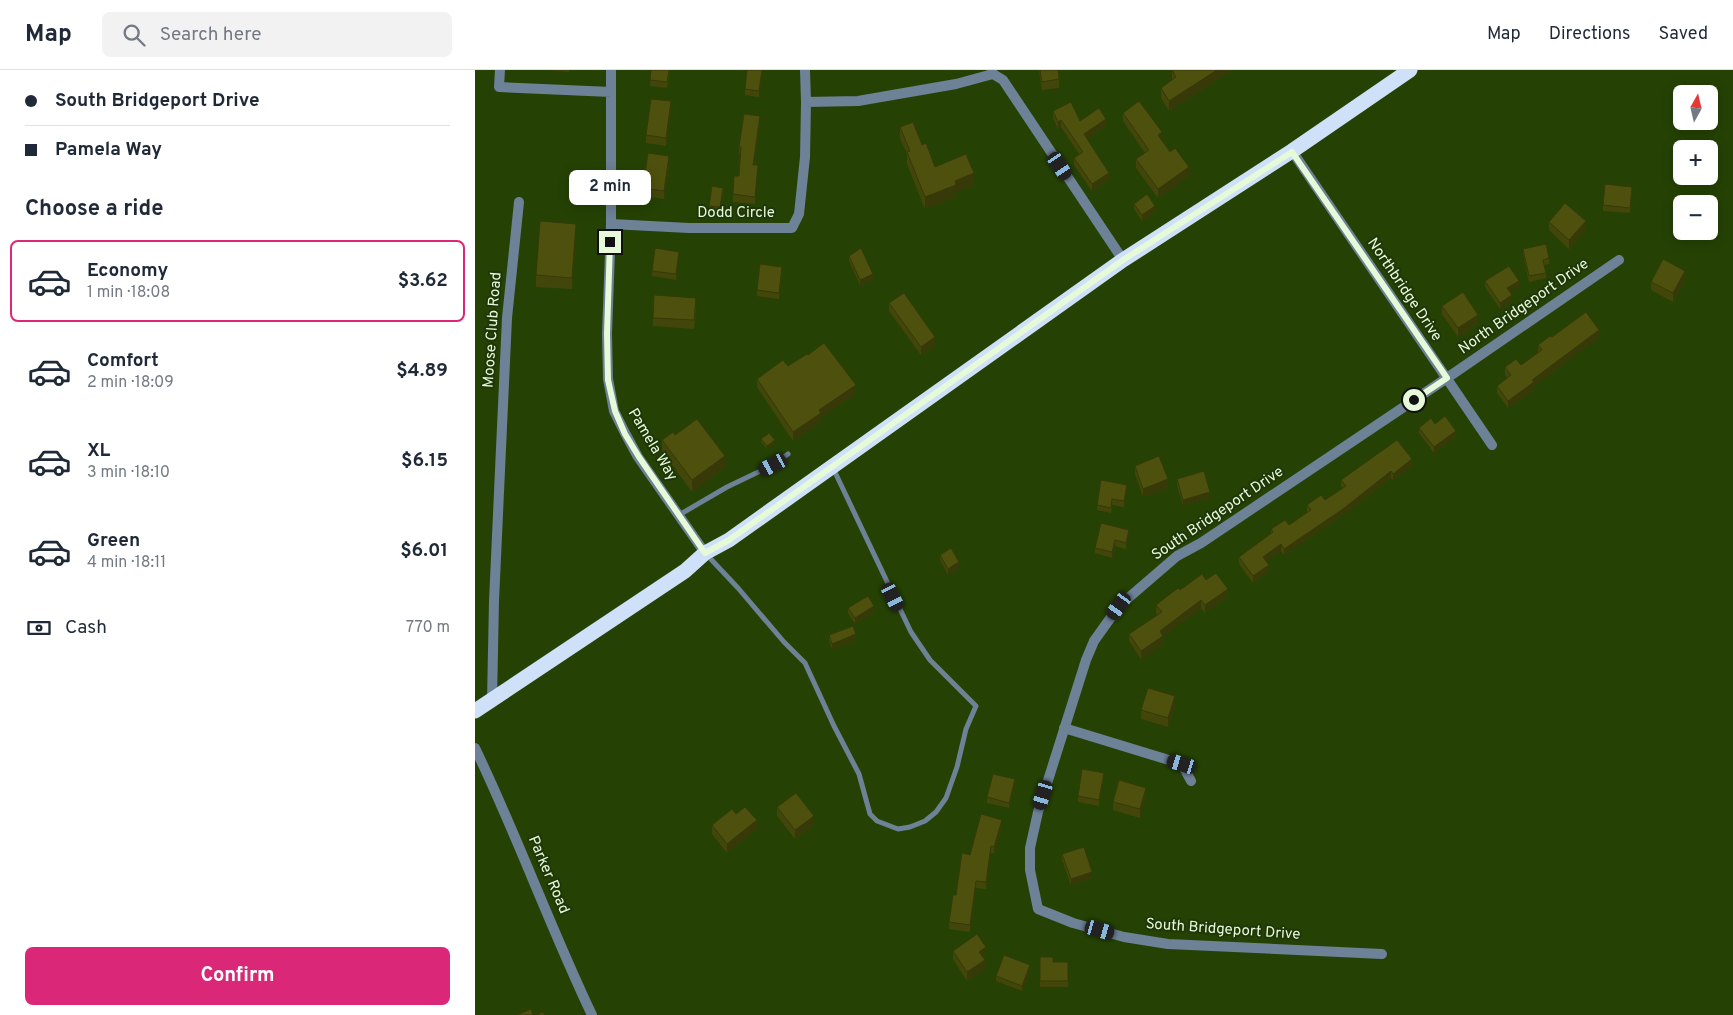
<!DOCTYPE html>
<meta charset="utf-8">
<style>
:root{--surface:#fff;--page:#f2f2f3;--text:#1f2937;--muted:#747a83;--line:#e0e1e3;--accent:#db2777}
body{margin:0;font-family:Overpass,sans-serif;background:var(--page);color:var(--text);height:100vh;display:flex;flex-direction:column;font-size:19px;white-space:nowrap}
*{box-sizing:border-box;margin:0}
p{font-size:16px;color:var(--muted)}
.icon{flex:none;width:28px;height:28px;fill:none;stroke:currentColor;stroke-width:2;stroke-linecap:round;stroke-linejoin:round}
.map{position:relative;flex:1;overflow:hidden}
.details{display:flex;flex-direction:column;background:var(--surface);width:475px}
.details>*{flex:none}
.top-card{display:grid;align-content:center;height:110px;padding:0 25px;background:var(--surface)}
.needle{width:32px;rotate:8deg}
.controls{position:absolute;left:1198px;top:15px;display:grid;gap:10px}
.controls a{display:grid;place-items:center;width:45px;height:45px;border-radius:8px;background:var(--surface);box-shadow:0 2px 12px #0003;font-size:25px}
.end{position:absolute;width:22px;height:22px;margin:-11px;border:6px solid #e6f9d9;background:#111;box-shadow:0 0 0 2px #111}
.from{border-radius:50%}
.bubble{position:absolute;height:35px;border-radius:8px;background:var(--surface);box-shadow:0 2px 12px #0003;font-size:16px;font-weight:700;line-height:35px;text-align:center}
.car{position:absolute;width:15px;height:30px;margin:-15px -8px;border-radius:6px;box-shadow:0 0 4px 1px #0007;background:linear-gradient(#222 24%,#8ab4d8 0 40%,#222 0 76%,#8ab4d8 0 86%,#222 0)}
.top-card b{display:flex;align-items:center;gap:18px;height:48px;font-size:19px}
.top-card b+b{border-top:1px solid var(--line)}
.top-card i{width:12px;height:12px;background:var(--text)}
ul{padding:0;list-style:none}
li{display:flex;align-items:center;gap:15px;height:82px;margin:0 10px 8px;padding:0 15px;border:2px solid transparent;border-radius:8px}
li div{flex:1}
li b{display:block;font-size:19px}
li em{font-style:normal;font-weight:700}
li.active{border-color:var(--accent)}
li>.icon{width:45px;height:45px;stroke-width:1.5}
h2{padding:0 25px;font-size:22px;line-height:60px}
.pay{display:flex;align-items:center;gap:12px;height:55px;padding:0 25px;font-size:19px}
.pay p{margin-inline-start:auto}
.action{display:flex;gap:10px;margin-top:auto;padding:10px 25px}
.action a{flex:1;height:58px;border-radius:8px;background:var(--accent);color:#fff;font-size:20px;font-weight:700;line-height:58px;text-align:center}
header{display:flex;align-items:center;gap:30px;box-sizing:border-box;height:70px;padding:0 25px;background:var(--surface);border-bottom:1px solid var(--line)}
header strong{font-size:24px}
nav{display:flex;gap:28px;margin-inline-start:auto;font-size:18px}
.search{width:350px;height:45px;background:var(--page);display:flex;align-items:center;gap:12px;box-sizing:border-box;padding:0 18px;border-radius:8px;color:var(--muted);font-size:19px}
main{display:flex;flex:1;min-height:0}
.map>svg:first-child{display:block}
</style>
<header>
<strong>Map</strong>
<div class="search"><svg class="icon" aria-label="search" viewBox="0 0 24 24"><circle cx="10" cy="10" r="6"/><path d="M15 15l6 6"/></svg>Search here</div>
<nav><a>Map</a><a>Directions</a><a>Saved</a></nav>
</header>
<main>
<section class="details">
<div class="top-card">
<b><i class="from"></i>South Bridgeport Drive</b>
<b><i></i>Pamela Way</b>
</div>
<h2>Choose a ride</h2>
<ul>
<li class="active"><svg class="icon" aria-label="car" viewBox="0 0 24 24"><path d="M5 17H2v-5l4-1 3-4h7l3 4 3 1v5h-3M9 17h6M6 11h13"/><circle cx="7" cy="17" r="2"/><circle cx="17" cy="17" r="2"/></svg><div><b>Economy</b><p>1 min · 18:08</p></div><em>$3.62</em></li>
<li><svg class="icon" aria-label="car" viewBox="0 0 24 24"><path d="M5 17H2v-5l4-1 3-4h7l3 4 3 1v5h-3M9 17h6M6 11h13"/><circle cx="7" cy="17" r="2"/><circle cx="17" cy="17" r="2"/></svg><div><b>Comfort</b><p>2 min · 18:09</p></div><em>$4.89</em></li>
<li><svg class="icon" aria-label="car" viewBox="0 0 24 24"><path d="M5 17H2v-5l4-1 3-4h7l3 4 3 1v5h-3M9 17h6M6 11h13"/><circle cx="7" cy="17" r="2"/><circle cx="17" cy="17" r="2"/></svg><div><b>XL</b><p>3 min · 18:10</p></div><em>$6.15</em></li>
<li><svg class="icon" aria-label="car" viewBox="0 0 24 24"><path d="M5 17H2v-5l4-1 3-4h7l3 4 3 1v5h-3M9 17h6M6 11h13"/><circle cx="7" cy="17" r="2"/><circle cx="17" cy="17" r="2"/></svg><div><b>Green</b><p>4 min · 18:11</p></div><em>$6.01</em></li>
</ul>
<div class="pay"><svg class="icon" aria-label="cash" viewBox="0 0 24 24"><path d="M3 7h18v10H3z"/><circle cx="12" cy="12" r="2"/></svg>Cash<p>770 m</p></div>
<div class="action"><a>Confirm</a></div>
</section>
<div class="map">
<svg width="1258" height="945" viewBox="0 0 1258 945">
<rect width="100%" height="100%" fill="#254204"/>
<g fill="none" stroke-linecap="round" stroke-linejoin="round">
<path stroke="#6d8197" stroke-width="5" d="M204 445 252 417 298 395 313 384
M232 485 263 518 309 572 330 593 359 656 384 704 395 744 402 751 423 759 435 757 450 751 461 742 471 728 482 697 491 659 501 636 455 590 436 562 358 398"/>
<path stroke="#6d8197" stroke-width="10" d="M25 0 24 17 136 22
M136 0V154L132 264 133 309 139 341 150 363 163 387 230 483
M517 0 518 4 528 10 648 190
M331 32 383 31 481 14 518 4
M817 81 1017 375
M136 154 214 158H317L324 144 330 87 331 32 330 0
M17 630 19 531 32 248 44 132
M589 658 707 694 716 711
M0 678C42 765 75 857 117 945
M907 884 693 874 649 867 598 853 563 839 555 800V778L563 742 611 590 619 571 644 536 702 486 726 473 972 308 1144 190"/>
<path stroke="#cee1f8" stroke-width="15" d="M0 641 210 501 230 483 254 470 648 190 817 81 935 0"/>
</g>
<path fill="#43460b" d="M75 0H94V2Z
M176 0H195L192 18 175 16Z
M288 0 284 27 270 25V19Z
M564 0H583L584 9V18L567 20Z
M697 0H757L694 41 686 28V18L697 10Z
M196 40 191 76 171 73V65Z
M578 41 605 51 631 56 612 69 634 110 617 121 599 95V88L604 84 586 57 583 59 578 48Z
M648 43 687 70 714 106 683 128 661 98V89L670 83 648 51Z
M285 53 279 95 283 102 280 134 258 132V124L264 106 265 84H264V77Z
M425 57 447 75 460 97 499 115 481 122V126L450 139 432 94V84L425 68Z
M194 95 189 129 168 126V118Z
M248 123 245 143 234 141V136Z
M1157 123 1155 143 1128 141V135Z
M659 134 680 142 667 151 659 139Z
M1074 152 1111 159 1094 179 1074 160Z
M101 165 97 219 61 217V205Z
M1048 179 1074 188V194L1069 195 1071 203V208L1054 212 1048 184Z
M374 186 398 209 385 215 374 191Z
M204 187 201 210 177 206V201Z
M307 202 304 229 282 226V220Z
M1210 209 1198 232 1176 220V212Z
M1010 211 1044 217 1035 222 1037 231 1025 239 1010 217Z
M414 233 460 275 446 285 414 241Z
M967 236 1003 253 983 267 967 244Z
M221 237 219 259 178 256V248Z
M1077 267H1124L1059 316V320L1033 338 1022 323V316L1033 308 1030 305V297L1046 295 1063 283V275Z
M313 296 381 324 346 347V352L318 371 282 317V309Z
M960 354 981 366 959 383 944 363V358Z
M200 365 250 397 217 422 187 381V370Z
M286 369 300 373 292 379 286 372Z
M660 396 693 418 668 427 660 404Z
M937 396 918 410 916 408 868 445 809 485 806 481 791 491 794 501 778 513 764 494V487L796 463V459L814 455 832 442V435L850 430 868 418 866 416V410Z
M702 409 735 428 708 435 702 415Z
M652 421 649 437 637 435 636 443 622 440V435Z
M654 466 651 479 640 476 637 488 620 483V478Z
M465 485 484 498 473 505 465 490Z
M731 510 753 526 730 543 726 538 688 566V574L666 589 654 571V564L683 545 681 543V535L705 520Z
M373 538 399 542 380 554 373 543Z
M354 565 381 570 357 579 354 571Z
M700 635 693 657 666 649V640Z
M629 709 624 736 603 732V726Z
M540 715 534 738 512 733V727Z
M671 726 665 748 638 740V732Z
M302 737 339 755 320 769 302 746Z
M237 755 282 759 252 783 237 764Z
M527 757 519 783H516L511 819 501 818 495 862 474 859V852L481 825 495 785Z
M587 784 617 808 596 815 587 790Z
M478 881 511 885 508 887 510 899 492 911 478 889Z
M565 887 578 892H593V917H565Z
M555 900 547 921 521 911V906Z"/>
<path fill="#373909" d="M287 0H288L284 27V21Z
M742 0H757L694 41V31Z
M196 31V40L191 76V68Z
M285 46V53L278 102V95Z
M631 49V56L609 71V64Z
M586 50V57L583 59V52Z
M687 62V70L683 65Z
M194 86V95L189 129V121Z
M283 95V102L280 134V127Z
M714 97V106L683 128V119Z
M499 103V115L481 122V126L450 139V127L480 111Z
M634 103V110L617 121V114Z
M248 118V123L245 143V137Z
M680 136V142L667 151V145Z
M1111 151V159L1094 179V170Z
M101 154V165L97 219V208Z
M204 182V187L201 210V204Z
M307 197V202L304 229V223Z
M1210 201V209L1198 232V223Z
M398 204V209L385 215V210Z
M1044 211V217L1032 224V218Z
M1037 225V231L1025 239V233Z
M1003 245V253L983 267V258Z
M1124 260V267L1059 316V320L1033 338V331L1057 310Z
M460 267V275L446 285V277Z
M381 315V324L346 347V352L318 371V362L344 340Z
M981 361V366L959 383V377Z
M300 370V373L292 379V376Z
M250 386V397L217 422V410Z
M937 389V396L918 410V404Z
M916 401V408L868 445 809 485V479Z
M693 409V418L668 427V419Z
M652 415V421L649 437V431Z
M735 422V428L708 435V430Z
M654 460V466L651 479V473Z
M640 470V476L637 488V482Z
M806 474V481L788 493V487Z
M484 492V498L473 505V499Z
M794 495V501L778 513V506Z
M753 519V526L730 543V535Z
M726 530V538L688 566V574L666 589V581L685 561Z
M399 536V542L380 554V548Z
M381 564V570L357 579V574Z
M700 626V635L693 657V648Z
M629 703V709L624 736V730Z
M540 709V715L534 738V733Z
M671 718V726L665 748V739Z
M339 746V755L320 769V760Z
M282 750V759L252 783V774Z
M527 750V757L519 783V777Z
M516 776V783L511 819V812Z
M617 802V808L596 815V809Z
M501 811V818L495 862V855Z
M511 877V885L504 890V882Z
M510 890V899L492 911V902Z
M555 895V900L547 921V916Z"/>
<path fill="#4e510d" stroke="#373909" d="M176 0H194L192 12 175 10Z
M272 0H287L284 21 270 19Z
M565 0H583L584 9 567 12Z
M697 0H742L694 31 686 18 701 7Z
M176 29 196 31 191 68 171 65Z
M664 31 687 62 683 65 695 82 700 78 714 97 683 119 661 89 674 80 648 43Z
M596 32 605 51 624 38 631 49 609 64 634 103 617 114 599 88 608 82 586 50 583 52 578 41Z
M269 44 285 46 278 95H283L280 127 258 124 259 106H264L266 77H264Z
M438 52 447 75 451 73 460 97 491 84 499 103 480 111 481 115 450 127 432 82 435 81 425 57Z
M173 83 194 86 189 121 168 118Z
M1130 114 1157 117 1155 138 1128 135Z
M237 116 248 118 245 137 234 136Z
M672 124 680 136 667 145 659 134Z
M1090 133 1111 151 1094 170 1074 152Z
M65 151 101 154 97 208 61 205Z
M1071 174 1074 188 1068 190 1071 203 1054 206 1048 179Z
M180 178 204 182 201 204 177 201Z
M386 178 398 204 385 210 374 186Z
M1188 189 1210 201 1198 223 1176 212Z
M285 194 307 197 304 223 282 220Z
M1034 196 1044 211 1032 218 1037 225 1025 233 1010 211Z
M988 222 1003 245 983 258 967 236Z
M429 223 460 267 446 277 414 233Z
M179 225 221 228 219 250 178 248Z
M1111 242 1124 260 1057 310 1059 312 1033 331 1022 316 1036 305 1030 297 1041 289 1046 295 1067 280 1063 275 1075 266 1077 267Z
M349 273 381 315 344 340 346 343 318 362 282 309 308 290 313 296 332 284 333 285Z
M970 346 981 361 959 377 944 358 956 348 960 354Z
M222 349 250 386 217 410 187 370 198 362 200 365Z
M294 363 300 370 292 376 286 369Z
M922 370 937 389 918 404 916 401 868 439 809 479 806 474 788 487 794 495 778 506 764 487 798 462 796 459 810 450 814 455 836 440 832 435 846 425 850 430 871 416 866 410Z
M684 386 693 409 668 419 660 396Z
M729 401 735 422 708 430 702 409Z
M626 410 652 415 649 431 637 429 636 438 622 435Z
M626 453 654 460 651 473 640 470 637 482 620 478Z
M476 478 484 492 473 499 465 485Z
M741 503 753 519 730 535 726 530 685 561 688 566 666 581 654 564 687 542 681 535 703 518 705 520 727 504 731 510Z
M393 526 399 536 380 548 373 538Z
M378 556 381 564 357 574 354 565Z
M673 618 700 626 693 648 666 640Z
M607 699 629 703 624 730 603 726Z
M518 704 540 709 534 733 512 727Z
M644 710 671 718 665 739 638 732Z
M321 723 339 746 320 760 302 737Z
M270 737 282 750 252 774 237 755 257 739 261 744Z
M506 744 527 750 519 777 516 776 511 812 501 811 495 855 474 852 478 825H481L487 783 495 785Z
M609 777 617 802 596 809 587 784Z
M502 864 511 877 504 882 510 890 492 902 478 881Z
M529 885 555 895 547 916 521 906Z
M565 887H578V892H593V911H565Z
M56 939 58 945H42Z
M68 942 70 945H61Z"/>
<g fill="none" stroke-linecap="round" stroke-linejoin="round">
<path stroke="#e6f9d9" stroke-width="6" d="M135 172 132 264 133 310 140 341 150 364 164 387 230 483 254 470 648 190 817 82 972 308 939 330"/>
</g>
<g text-anchor="middle" dominant-baseline="central" stroke-width="4" stroke-linejoin="round" paint-order="stroke">
<g font-size="15" fill="#e6f9d9" stroke="#1f3609">
<text x="261" y="143">Dodd Circle</text>
<text transform="translate(929 220) rotate(56)">Northbridge Drive</text>
<text transform="translate(1049 237) rotate(-35)">North Bridgeport Drive</text>
<text transform="translate(18 260) rotate(-86)">Moose Club Road</text>
<text transform="translate(177 375) rotate(59)">Pamela Way</text>
<text transform="translate(743 444) rotate(-34)">South Bridgeport Drive</text>
<text transform="translate(73 805) rotate(67)">Parker Road</text>
<text transform="translate(748 860) rotate(4)">South Bridgeport Drive</text>
</g>
</g>
</svg>
<div class="controls">
<a><svg class="needle" viewBox="-14 -14 28 28"><path d="M0-13l5 13h-10z" fill="#e53935"/><path d="M0 13l5-13h-10z" fill="#747a83"/></svg></a>
<a>+</a>
<a>−</a>
</div>
<i class="end from" style="left:939px;top:330px"></i>
<i class="end" style="left:135px;top:172px"></i>
<div class="bubble" style="left:94px;top:100px;width:82px">2 min</div>
<i class="car" style="left:585px;top:96px;rotate:146deg"></i>
<i class="car" style="left:298px;top:395px;rotate:242deg"></i>
<i class="car" style="left:418px;top:527px;rotate:153deg"></i>
<i class="car" style="left:644px;top:536px;rotate:216deg"></i>
<i class="car" style="left:707px;top:694px;rotate:287deg"></i>
<i class="car" style="left:568px;top:725px;rotate:197deg"></i>
<i class="car" style="left:625px;top:860px;rotate:106deg"></i>
</div>
</main>
